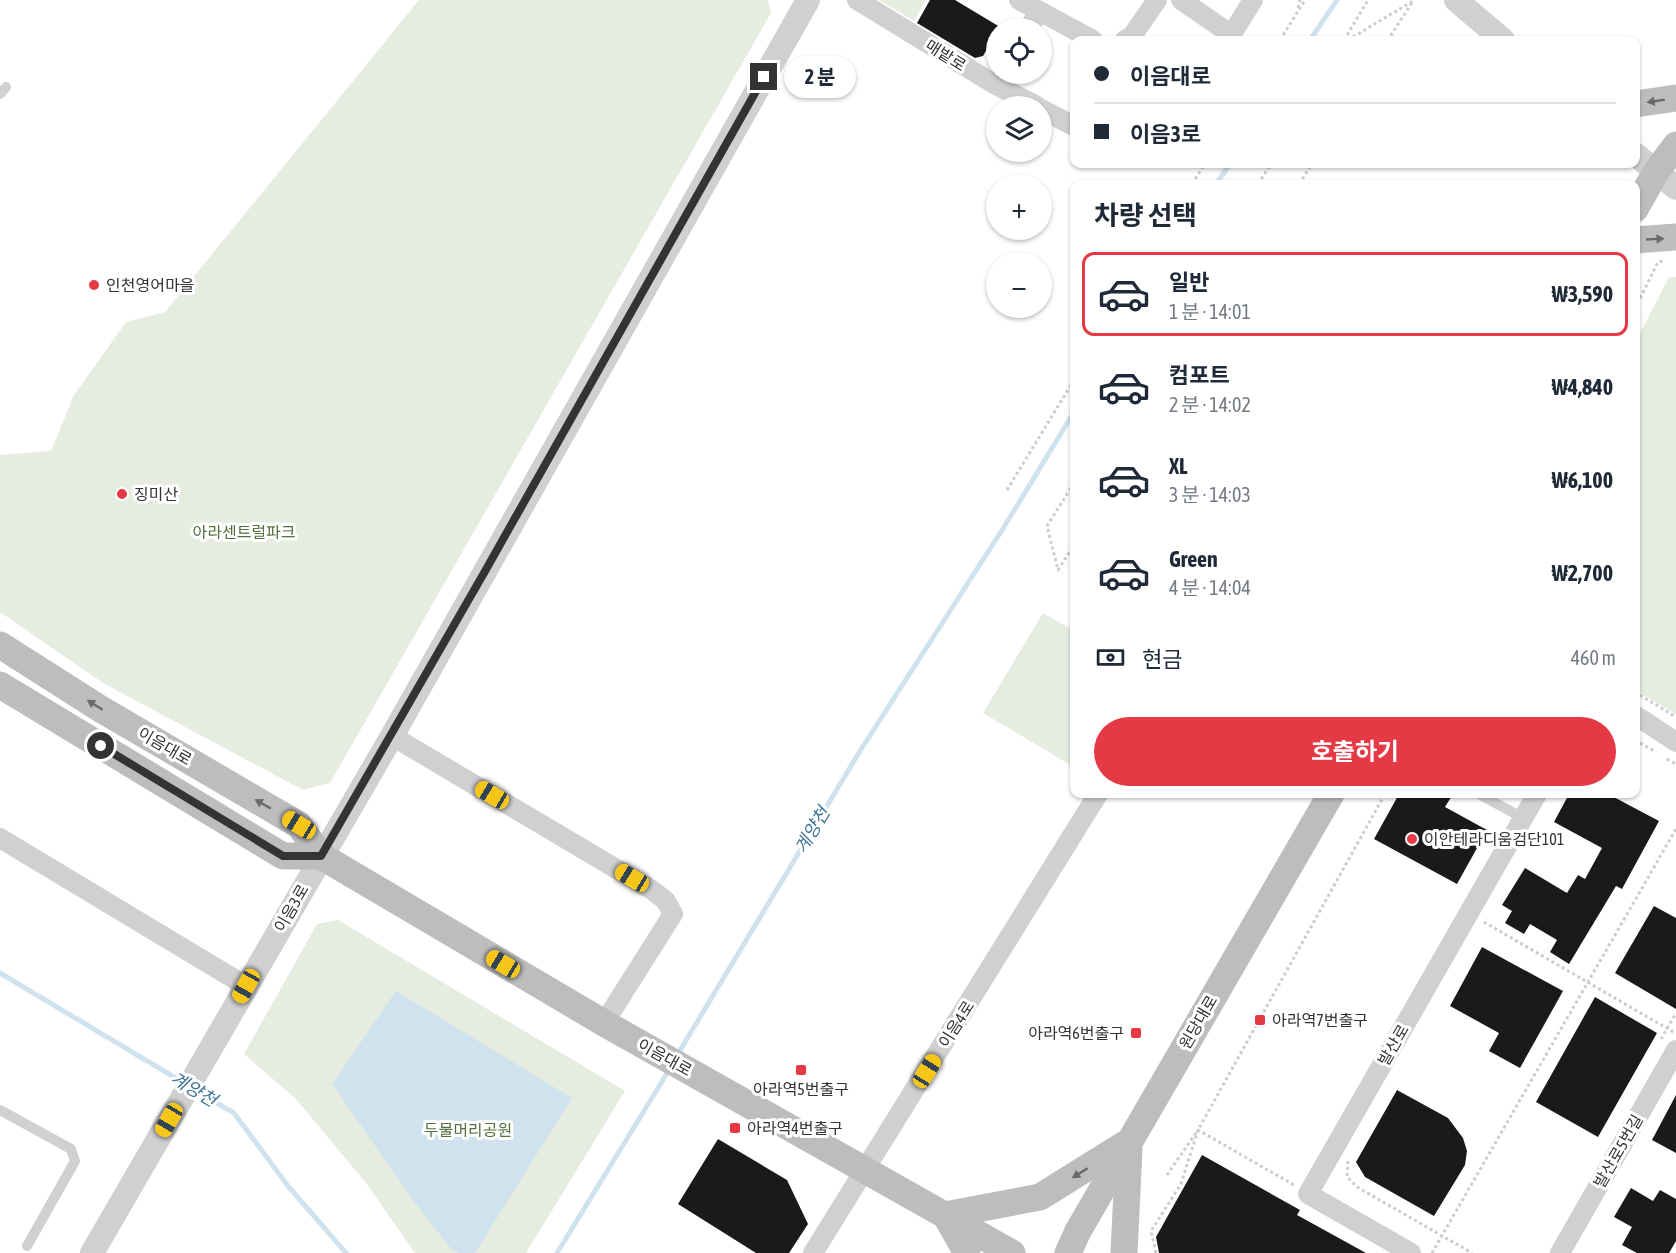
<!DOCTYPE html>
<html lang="ko">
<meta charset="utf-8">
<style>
:root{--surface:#fff;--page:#f6f6f7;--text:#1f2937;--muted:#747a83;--line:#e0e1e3;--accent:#e63946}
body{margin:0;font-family:"Asap Condensed","Noto Sans KR",sans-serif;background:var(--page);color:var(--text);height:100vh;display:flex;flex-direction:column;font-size:22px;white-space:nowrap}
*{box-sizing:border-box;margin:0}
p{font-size:20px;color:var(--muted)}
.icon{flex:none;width:33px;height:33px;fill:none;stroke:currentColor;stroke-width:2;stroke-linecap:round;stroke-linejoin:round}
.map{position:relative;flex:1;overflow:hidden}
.sheet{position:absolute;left:1070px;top:180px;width:570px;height:618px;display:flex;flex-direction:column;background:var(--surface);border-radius:12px;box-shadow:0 2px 4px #0004}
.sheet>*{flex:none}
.hud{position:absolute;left:1070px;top:36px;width:570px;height:132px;border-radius:12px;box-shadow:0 2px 4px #0004;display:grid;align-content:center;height:132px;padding:0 24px;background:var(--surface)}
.tools{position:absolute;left:986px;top:18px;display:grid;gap:12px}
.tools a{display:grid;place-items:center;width:66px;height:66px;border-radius:50%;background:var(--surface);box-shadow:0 2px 4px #0004;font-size:30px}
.end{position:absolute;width:27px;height:27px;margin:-14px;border:8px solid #333;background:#fff;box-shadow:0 0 0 3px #fff}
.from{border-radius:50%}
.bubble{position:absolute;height:42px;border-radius:21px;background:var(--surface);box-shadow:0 2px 4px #0004;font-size:20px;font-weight:700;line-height:42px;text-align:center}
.car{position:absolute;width:18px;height:36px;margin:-18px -9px;border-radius:8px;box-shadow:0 0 4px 2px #0007;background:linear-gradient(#f5c518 24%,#345 0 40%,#f5c518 0 76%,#345 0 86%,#f5c518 0)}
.hud b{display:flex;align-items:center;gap:21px;height:57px;font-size:22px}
.hud b+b{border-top:2px solid var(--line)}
.hud i{width:15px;height:15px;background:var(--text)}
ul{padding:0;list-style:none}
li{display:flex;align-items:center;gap:18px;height:84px;margin:0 12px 9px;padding:0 12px;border:3px solid transparent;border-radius:12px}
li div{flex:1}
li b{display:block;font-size:22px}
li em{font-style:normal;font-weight:700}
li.selected{border-color:var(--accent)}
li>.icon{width:54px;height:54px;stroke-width:1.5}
h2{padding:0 24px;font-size:27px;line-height:72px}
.pay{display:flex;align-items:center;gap:15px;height:66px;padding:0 24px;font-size:22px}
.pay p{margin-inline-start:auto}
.cta{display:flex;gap:12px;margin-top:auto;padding:12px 24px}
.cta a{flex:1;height:69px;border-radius:36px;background:var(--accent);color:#fff;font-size:24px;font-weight:700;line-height:69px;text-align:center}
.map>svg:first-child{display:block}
</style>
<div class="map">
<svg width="1676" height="1253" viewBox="0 0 1676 1253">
<rect width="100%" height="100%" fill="#fff"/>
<path fill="#e6ecdf" d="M419 0H768L771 13 330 783 303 790 103 683 0 612V455L51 451 74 395 126 322 165 312Z
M879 0H926L914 21Z
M1669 277H1676V714L1635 690V343Z
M1043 613 1074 631V767L983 713Z
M338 920 625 1091 526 1253H415L366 1183 296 1099 244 1054 317 924Z"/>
<path fill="#cfe2ee" d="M396 991 572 1098 475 1253H459L452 1250 415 1203 332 1084Z"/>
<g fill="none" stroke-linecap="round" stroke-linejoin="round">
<path stroke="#cfe2ee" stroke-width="5" d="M1310 40 1337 0
M1216 184 1230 164
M0 973 184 1083
M676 1057 860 751 1004 527 1074 412
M194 1090 234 1113 288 1186 346 1253
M557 1253 669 1070"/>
</g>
<path fill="#1a1a1a" d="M930 0H955L1000 27 996 28V34L983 56 975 58 917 23Z
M1399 794H1453L1445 807 1487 830 1457 884 1374 839Z
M1569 794H1608L1659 821 1622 889 1616 886 1569 964 1550 952 1557 940 1530 924 1524 934 1505 923 1512 911 1502 905 1525 868 1567 893 1578 875 1585 879 1602 848 1554 822Z
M1654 906 1676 918V1009L1615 973Z
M1482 947 1563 991 1520 1068 1489 1051 1499 1033 1450 1006Z
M1595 997 1657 1033 1598 1137 1536 1102Z
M1397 1090 1448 1118 1463 1138 1467 1151 1465 1165 1434 1216 1365 1177 1356 1162Z
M1676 1095V1153L1652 1140Z
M718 1139 787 1180 808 1224 789 1253H756L678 1204Z
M1202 1155 1300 1210 1297 1215 1366 1253H1159L1156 1237Z
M1631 1188 1653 1201 1660 1190 1676 1199V1241L1669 1253H1637L1622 1245 1632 1227 1614 1217Z"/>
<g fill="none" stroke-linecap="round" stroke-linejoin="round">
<path stroke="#cdcdcd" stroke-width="3" stroke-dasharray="3 3" stroke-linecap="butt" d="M1298 8 1300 0
M1280 40 1305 0
M1344 40 1368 0
M1348 40 1413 1 1388 40
M1192 184 1205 164
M1258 184 1271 164
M1299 184 1312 164
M1635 309 1658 262 1663 261
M1074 483 1047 526 1058 570 1074 545
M1007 490 1074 380
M1635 692 1676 717
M1635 740 1656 752
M1667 759 1676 764
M1484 922 1675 1033
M1661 1039 1676 1013
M1348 1161 1347 1177 1357 1187 1472 1253
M1167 1175 1198 1130 1294 1185
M1156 1253 1151 1231 1181 1184 1198 1130 1385 794
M1432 1253 1676 829"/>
<path stroke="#d0d0d0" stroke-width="10" d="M0 94 6 87
M1479 794 1523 818
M0 1110 71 1149 75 1161 27 1246"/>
<path stroke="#d0d0d0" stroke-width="20" d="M857 0 994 84 1037 106
M1019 0 1093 40
M1181 0 1232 35
M1029 28 1039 11
M1125 40 1132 36 1157 0
M1228 40 1253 0
M1041 109 1074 126
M1635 715 1676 742
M392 736 652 890 666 901 673 914 604 1023
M0 838 246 986
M813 1253 1098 794
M1411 1253 1308 1194 1537 794
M1560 1253 1676 1050"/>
<path stroke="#d0d0d0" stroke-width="24" d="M1456 0 1503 40
M1635 154 1676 188
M92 1253 392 736 808 0"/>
<path stroke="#bdbdbd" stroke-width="27" d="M1635 104 1676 98
M1635 209 1656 172 1676 145
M1635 240 1676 237
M0 645 99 708 299 825 321 856 604 1023 1012 1253
M0 685 283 856H321
M945 1215 1040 1197 1125 1144
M946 1216 967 1253
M1068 1253 1078 1231 1331 794
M1124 1253 1129 1149"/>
</g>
<defs><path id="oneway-solid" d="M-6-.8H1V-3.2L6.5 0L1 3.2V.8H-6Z" transform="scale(1.5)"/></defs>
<g fill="#6a6a6a">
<use href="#oneway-solid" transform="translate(1656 101) rotate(171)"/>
<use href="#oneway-solid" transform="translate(1655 239) rotate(-3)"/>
<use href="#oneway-solid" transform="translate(95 705) rotate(-148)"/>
<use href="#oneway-solid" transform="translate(263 804) rotate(-150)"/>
<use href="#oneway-solid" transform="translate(1080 1173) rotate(148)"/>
</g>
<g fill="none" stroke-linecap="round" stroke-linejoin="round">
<path stroke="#333" stroke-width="8" d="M101 746 283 856H321L484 573 764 77"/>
</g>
<g fill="#e63946" stroke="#fff" stroke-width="2">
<circle cx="94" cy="285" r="6"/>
<circle cx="122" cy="494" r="6"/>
<circle cx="1412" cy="839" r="6"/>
<rect x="1254" y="1014" width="12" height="12" rx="3"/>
<rect x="1130" y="1027" width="12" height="12" rx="3"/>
<rect x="795" y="1064" width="12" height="12" rx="3"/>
<rect x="729" y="1122" width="12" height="12" rx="3"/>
</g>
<g text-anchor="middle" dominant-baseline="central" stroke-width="6" stroke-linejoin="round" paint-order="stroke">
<g font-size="16" fill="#333" stroke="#fff">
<text transform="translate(946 55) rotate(32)">매밭로</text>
<text transform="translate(165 746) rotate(30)">이음대로</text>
<text transform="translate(291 908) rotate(-60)">이음3로</text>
<text transform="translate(1198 1022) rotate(-60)">원당대로</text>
<text transform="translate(956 1024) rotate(-58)">이음4로</text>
<text transform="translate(1393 1045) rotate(-60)">발산로</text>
<text transform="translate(665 1057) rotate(29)">이음대로</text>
<text transform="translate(1618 1151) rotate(-60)">발산로5번길</text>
</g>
<g font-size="16" fill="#333" stroke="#fff" text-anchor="start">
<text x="106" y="285">인천영어마을</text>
<text x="134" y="494">징미산</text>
<text x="1424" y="839">이안테라디움검단101</text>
<text x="1272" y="1020">아라역7번출구</text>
<text x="1124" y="1033" text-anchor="end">아라역6번출구</text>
<text x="801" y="1089" text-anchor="middle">아라역5번출구</text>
<text x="747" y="1128">아라역4번출구</text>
</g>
<g font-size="16" fill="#56703f" stroke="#fff">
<text x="244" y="532">아라센트럴파크</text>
<text x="468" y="1130">두물머리공원</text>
</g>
<g font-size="18" font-style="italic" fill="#3f7597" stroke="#fff">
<text transform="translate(812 830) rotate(-59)">계양천</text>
<text transform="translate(194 1089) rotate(31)">계양천</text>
</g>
</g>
</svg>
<div class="tools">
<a><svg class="icon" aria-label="locate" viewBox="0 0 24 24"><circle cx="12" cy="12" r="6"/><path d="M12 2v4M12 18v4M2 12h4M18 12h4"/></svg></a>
<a><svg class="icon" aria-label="layers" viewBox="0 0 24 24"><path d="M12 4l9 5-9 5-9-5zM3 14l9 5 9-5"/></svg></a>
<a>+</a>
<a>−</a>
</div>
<i class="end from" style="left:101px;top:746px"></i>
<i class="end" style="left:764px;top:77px"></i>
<div class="bubble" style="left:784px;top:56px;width:72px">2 분</div>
<i class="car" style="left:492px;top:795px;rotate:301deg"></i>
<i class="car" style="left:299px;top:825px;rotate:301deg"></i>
<i class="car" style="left:632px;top:878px;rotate:301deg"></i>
<i class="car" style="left:503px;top:964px;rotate:301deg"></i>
<i class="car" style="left:246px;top:986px;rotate:209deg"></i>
<i class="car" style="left:927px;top:1071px;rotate:32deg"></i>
<i class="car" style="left:169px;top:1120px;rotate:210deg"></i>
<div class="hud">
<b><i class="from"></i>이음대로</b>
<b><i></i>이음3로</b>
</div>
<section class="sheet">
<h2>차량 선택</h2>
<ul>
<li class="selected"><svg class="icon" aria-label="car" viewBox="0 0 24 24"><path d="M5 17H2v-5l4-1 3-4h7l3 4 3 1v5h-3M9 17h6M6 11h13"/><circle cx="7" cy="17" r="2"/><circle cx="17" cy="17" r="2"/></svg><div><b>일반</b><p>1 분 · 14:01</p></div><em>₩3,590</em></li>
<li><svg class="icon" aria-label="car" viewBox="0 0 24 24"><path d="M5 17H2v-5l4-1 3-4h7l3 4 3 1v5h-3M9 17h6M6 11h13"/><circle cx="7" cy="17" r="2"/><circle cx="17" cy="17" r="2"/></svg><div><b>컴포트</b><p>2 분 · 14:02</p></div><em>₩4,840</em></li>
<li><svg class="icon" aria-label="car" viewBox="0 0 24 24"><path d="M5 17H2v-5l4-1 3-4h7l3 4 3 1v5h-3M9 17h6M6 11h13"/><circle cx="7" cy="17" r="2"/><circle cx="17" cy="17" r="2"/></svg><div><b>XL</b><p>3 분 · 14:03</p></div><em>₩6,100</em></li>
<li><svg class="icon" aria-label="car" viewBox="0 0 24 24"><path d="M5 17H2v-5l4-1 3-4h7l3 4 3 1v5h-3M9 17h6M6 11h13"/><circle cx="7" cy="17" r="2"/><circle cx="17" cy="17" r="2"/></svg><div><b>Green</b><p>4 분 · 14:04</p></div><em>₩2,700</em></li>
</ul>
<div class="pay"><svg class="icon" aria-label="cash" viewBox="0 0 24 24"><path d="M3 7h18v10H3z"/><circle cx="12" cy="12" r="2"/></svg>현금<p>460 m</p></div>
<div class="cta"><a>호출하기</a></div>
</section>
</div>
